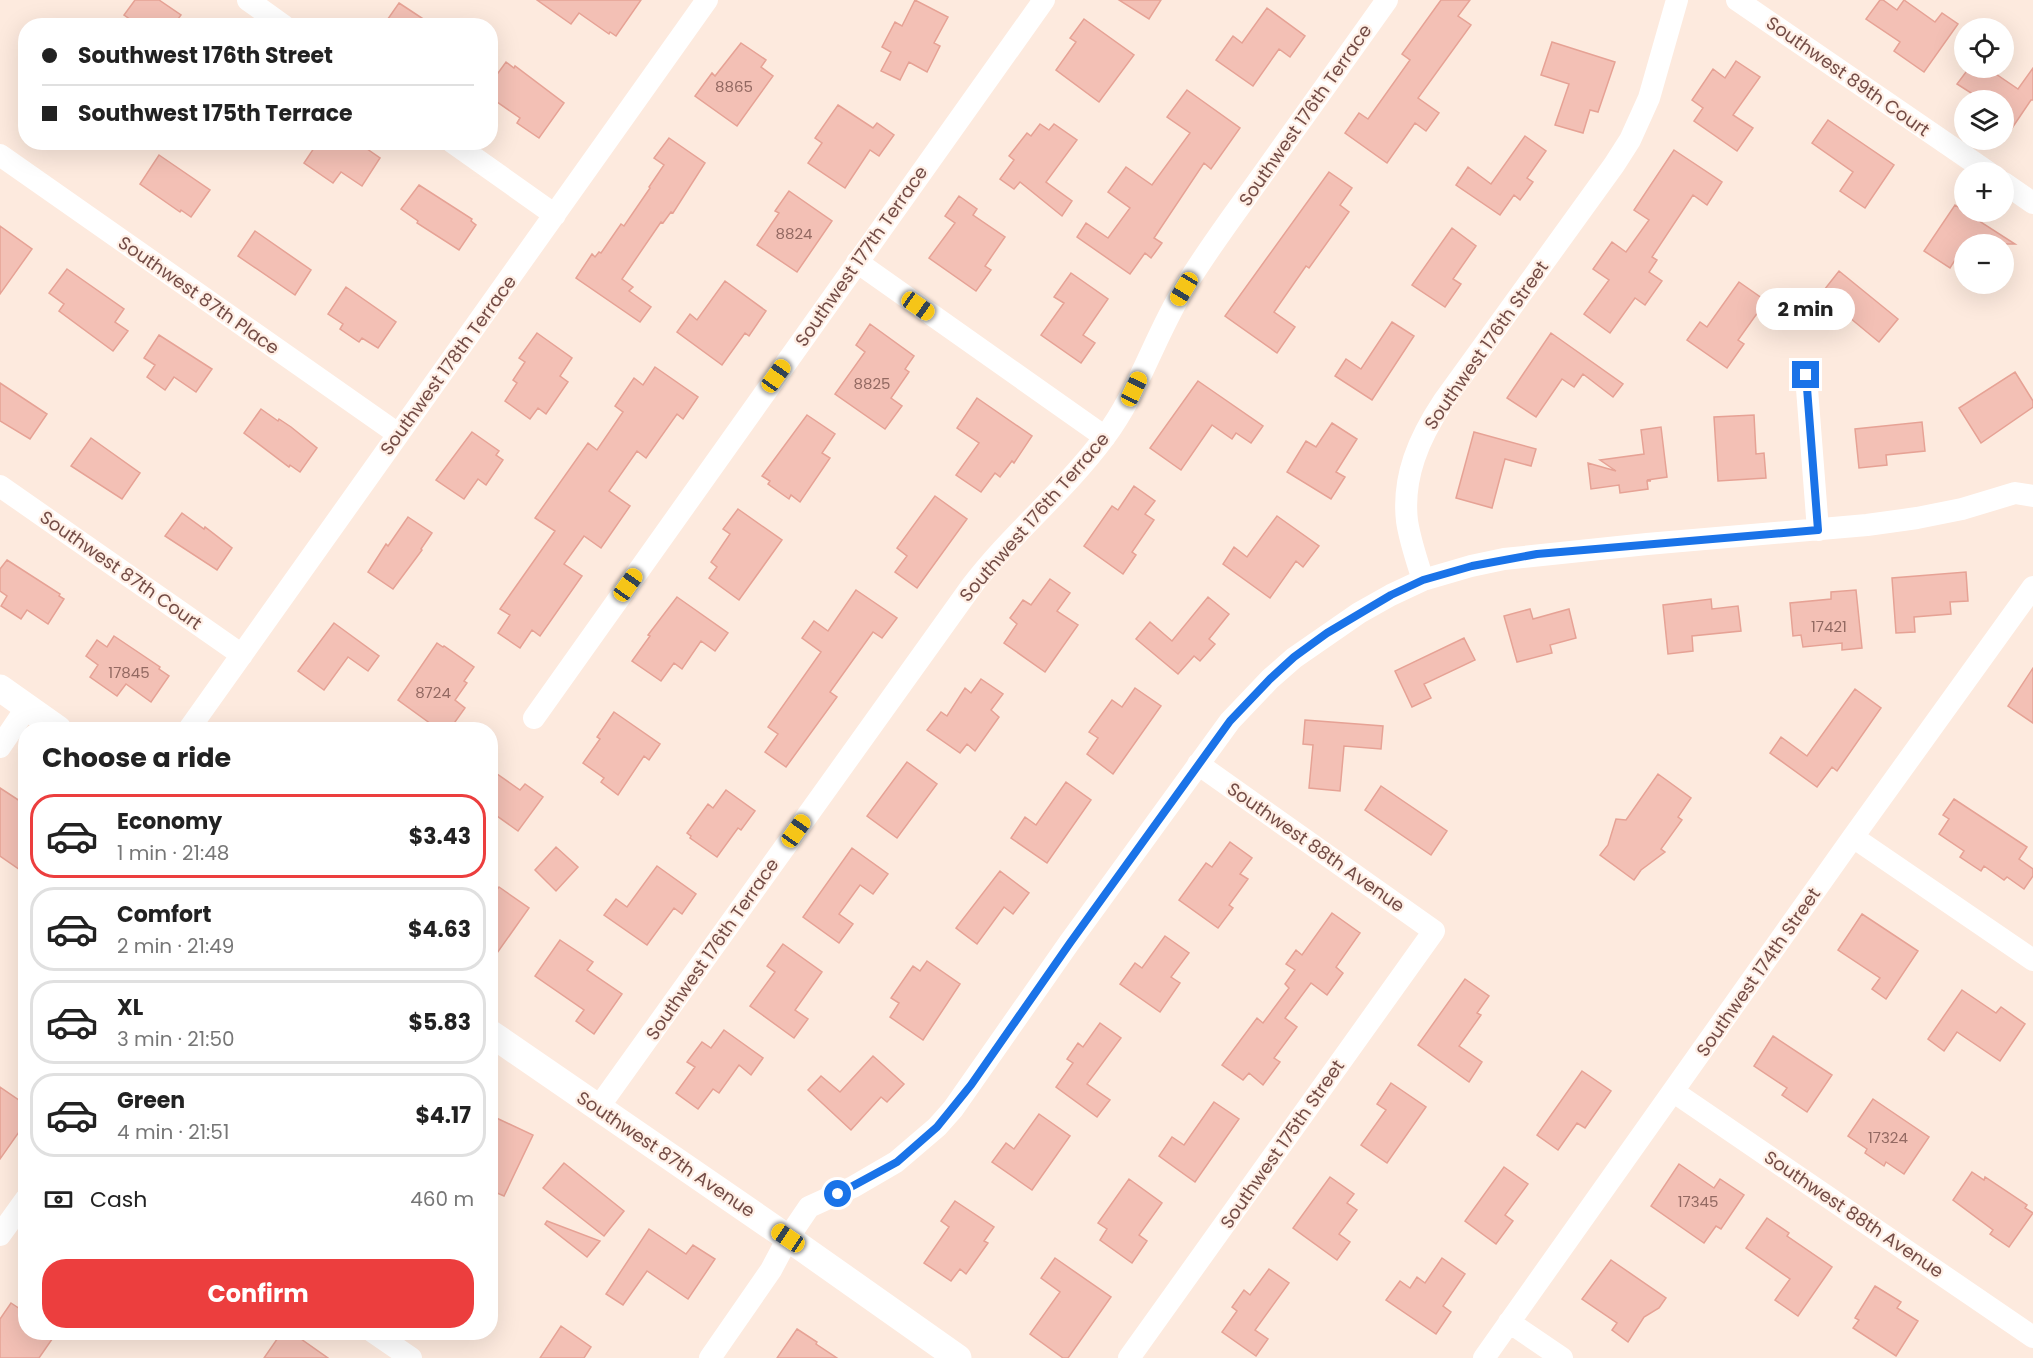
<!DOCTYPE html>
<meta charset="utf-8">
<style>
:root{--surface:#fff;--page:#f6f6f6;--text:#222;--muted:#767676;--line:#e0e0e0;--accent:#ec3e3e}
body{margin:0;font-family:Poppins,sans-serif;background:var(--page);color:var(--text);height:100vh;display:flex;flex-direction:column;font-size:22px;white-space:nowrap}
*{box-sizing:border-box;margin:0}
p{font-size:20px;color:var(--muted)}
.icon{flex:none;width:33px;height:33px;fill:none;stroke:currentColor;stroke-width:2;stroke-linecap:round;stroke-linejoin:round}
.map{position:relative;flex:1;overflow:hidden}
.details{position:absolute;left:18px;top:722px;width:480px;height:618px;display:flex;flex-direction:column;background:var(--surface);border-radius:24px;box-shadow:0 6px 24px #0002}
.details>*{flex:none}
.banner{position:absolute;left:18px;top:18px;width:480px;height:132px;border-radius:24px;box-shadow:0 6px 24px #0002;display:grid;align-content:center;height:132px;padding:0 24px;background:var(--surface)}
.fabs{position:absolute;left:1954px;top:18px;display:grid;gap:12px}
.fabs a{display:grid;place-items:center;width:60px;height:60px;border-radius:50%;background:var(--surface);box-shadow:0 6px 24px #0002;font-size:30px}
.end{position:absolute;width:27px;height:27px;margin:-14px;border:8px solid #1a73e8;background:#fff;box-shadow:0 0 0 3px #fff}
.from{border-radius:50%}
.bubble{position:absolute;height:42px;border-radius:21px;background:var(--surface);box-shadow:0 6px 24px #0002;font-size:20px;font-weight:700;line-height:42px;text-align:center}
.car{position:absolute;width:18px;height:36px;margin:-18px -9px;border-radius:8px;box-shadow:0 0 4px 2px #0007;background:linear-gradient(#f5c518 24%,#345 0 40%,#f5c518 0 76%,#345 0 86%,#f5c518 0)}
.banner b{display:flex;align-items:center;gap:21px;height:57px;font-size:22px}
.banner b+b{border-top:2px solid var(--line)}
.banner i{width:15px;height:15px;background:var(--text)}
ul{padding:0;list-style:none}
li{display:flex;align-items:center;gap:18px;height:84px;margin:0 12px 9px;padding:0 12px;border:3px solid var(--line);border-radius:24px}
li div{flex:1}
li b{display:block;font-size:22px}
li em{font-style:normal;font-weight:700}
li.selected{border-color:var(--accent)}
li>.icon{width:54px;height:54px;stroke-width:1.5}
h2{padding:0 24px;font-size:27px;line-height:72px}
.pay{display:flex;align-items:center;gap:15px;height:66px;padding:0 24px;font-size:22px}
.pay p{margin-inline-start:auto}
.cta{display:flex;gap:12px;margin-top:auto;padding:12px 24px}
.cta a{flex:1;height:69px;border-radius:24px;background:var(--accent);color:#fff;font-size:24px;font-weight:700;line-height:69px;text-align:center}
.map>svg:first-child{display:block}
</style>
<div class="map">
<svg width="2033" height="1358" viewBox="0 0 2033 1358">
<rect width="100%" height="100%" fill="#fdeade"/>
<path fill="#f3c0b5" stroke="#e6a295" stroke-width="1.5" d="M135 0H159L181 15 173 26H140L124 15Z
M537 0H641L616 36 610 32 609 34 579 13 571 24Z
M915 0 948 17 934 43 940 46 927 72 909 62 900 80 881 71 891 52 882 47 895 22 902 26Z
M1119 0H1161L1149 19Z
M1441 0H1470L1458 16 1471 25 1418 98 1439 113 1426 131 1415 123 1387 163 1345 133 1359 113 1368 119 1410 60 1402 54Z
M1880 0H1883L1897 10 1904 0 1935 22 1942 13 1958 24 1924 72 1894 51 1900 42 1866 19Z
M399 3 434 26H383Z
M1267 8 1305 36 1290 57 1279 49 1253 86 1216 60 1233 36 1242 43Z
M1084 19 1134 55 1099 102 1056 70 1076 42 1070 38Z
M1552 42 1615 62 1598 112 1590 110 1583 133 1555 125 1569 84 1541 75Z
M741 43 766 60 761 67 773 76 737 126 695 96 712 73 715 76Z
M1736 61 1760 77 1733 115 1753 128 1737 151 1694 121 1703 108 1692 100 1713 69 1725 78Z
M506 62 514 68 515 66 564 103 539 138 517 123 520 118 490 97V84Z
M1969 68H1987L2018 89 2033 68V100H2031L2004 140V100H1982L1957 84Z
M1187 90 1240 128 1211 169 1204 163 1154 238 1162 243 1151 258 1145 253 1130 274 1077 237 1086 223 1108 238 1130 208 1108 192 1126 167 1152 185 1190 133 1167 117Z
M838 105 873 128 877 123 894 135 879 156 870 150 845 188 808 163 822 143 815 138Z
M1828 120 1894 165 1865 208 1840 191 1853 172 1812 143Z
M1040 124 1049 130 1054 124 1077 140 1046 182 1072 201 1062 216 1020 182 1014 189 1000 179 1014 160 1009 156 1027 133 1031 136Z
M1525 136 1546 151 1527 178 1533 182 1520 200 1514 195 1500 215 1456 185 1468 167 1491 184Z
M669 138 705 163 673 213 671 212 663 223 661 222 622 279 633 287 629 291 651 307 640 322 576 278 592 254 595 257 599 252 601 253 621 224 624 226 650 188 649 187 664 165 654 158Z
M318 142H357L380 158 362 186 341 172 333 183 304 163Z
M1674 150 1722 182 1707 205 1693 195 1652 257 1657 260 1649 272 1662 281 1645 305 1635 298 1610 333 1584 314 1609 280 1593 269 1612 242 1626 252 1649 220 1634 210Z
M159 155 210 190 191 217 181 210 180 212 140 184Z
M1329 172 1352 188 1340 205 1349 212 1309 268 1306 266 1274 312 1295 327 1277 353 1225 316Z
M419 185 472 219 471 221 476 225 459 250 417 223 418 221 401 209Z
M789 191 832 221 797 272 757 245 779 213 775 211Z
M959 196 977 209 973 215 1005 237 985 266 991 270 976 291 929 258 955 223 945 216Z
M1955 205 1965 212 2015 244H1965L1950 268 1924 251Z
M0 226 32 249 0 294Z
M1452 228 1476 246 1453 279 1461 284 1445 307 1412 285Z
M255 231 311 270 295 295 238 256Z
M67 269 124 309 115 322 128 331 113 351 59 311 64 304 49 293Z
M1839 271 1898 319 1879 342 1821 294Z
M1071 273 1108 299 1083 335 1095 343 1081 363 1041 335 1064 303 1054 297Z
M725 281 766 311 749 336 745 333 722 365 677 332 690 314 697 320Z
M1739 282 1766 301 1738 340 1744 344 1727 368 1687 340 1700 322 1707 327Z
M346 287 396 322 378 348 362 338 359 342 340 329 343 324 328 314Z
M1392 322 1414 336 1372 400 1335 376 1346 359 1361 369Z
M870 324 914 356 905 369 909 372 891 398 902 406 885 429 835 394 865 352 856 345Z
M537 333 572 358 560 376 568 382 546 414 538 408 530 419 505 401 517 383 513 380 525 362 519 358Z
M1551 333 1623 384 1613 397 1583 374 1574 387 1562 379 1536 417 1507 398Z
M159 335 212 369 196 392 174 377 165 390 147 377 155 365 144 358Z
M655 367 698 397 683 419 677 414 646 458 637 451 609 491 630 506 601 548 584 536 564 564 582 576 540 636 532 630 520 648 498 633 510 615 500 609 555 531 535 518 588 443 597 450 623 412 615 406 634 378 643 385Z
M2015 372 2033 401V407L1981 443 1959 408Z
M1198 381 1263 426 1251 443 1236 433 1232 439 1212 425 1181 470 1150 448Z
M0 383 47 414 30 439 0 421Z
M977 398 1032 436 1014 463 1012 461 1000 477 995 473 981 492 956 475 979 443 957 428Z
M261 409 278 421 279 419 291 427 317 448 300 472 290 465 289 467 244 433Z
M807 415 835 434 822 453 830 458 800 502 791 495 789 499 768 484 770 481 762 476Z
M1754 415 1756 454 1764 453 1766 478 1718 481 1714 417Z
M1922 422 1925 451 1886 455 1887 465 1859 468 1855 429Z
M1332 423 1357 439 1336 472 1345 477 1331 499 1287 472 1306 441 1316 447Z
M1661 427 1667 477 1647 480 1651 481H1647L1648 489 1620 493 1619 485 1591 489 1588 463 1616 471 1600 460 1644 454 1641 430Z
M472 432 499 451 496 455 503 460 486 485 478 479 464 499 436 480Z
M1474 432 1536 449 1531 466 1505 459 1492 508 1456 498Z
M91 438 140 473 122 499 71 466Z
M1134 486 1155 501 1145 514 1154 520 1132 552 1136 555 1123 574 1084 546 1112 506 1118 510Z
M935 496 967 519 917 588 895 572 907 556 897 548Z
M738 509 782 540 739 600 709 578 717 567 711 562 730 534 723 529Z
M182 513 204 529 205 527 232 548 217 570 165 536Z
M1277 516 1319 546 1303 567 1296 561 1270 598 1223 564 1234 547 1247 557Z
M408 517 432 533 421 549 422 550 393 589 368 572 386 544 388 546Z
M7 560 60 594 59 596 64 599 48 624 27 610 21 619 1 606 7 596 0 591V569Z
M1966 572 1968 601 1950 602 1951 614 1914 617 1915 632 1896 633 1892 578Z
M1050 579 1070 593 1057 611 1078 625 1045 672 1004 643 1017 624 1010 618 1023 600 1031 605Z
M856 590 897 618 882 638 873 632 830 692 837 697 786 767 765 752 778 734 768 727 821 652 802 638 814 621 828 631Z
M1856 590 1862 648 1842 650V643L1803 647 1801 635 1793 636 1790 603 1831 599V592Z
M677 597 728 633 715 651 701 641 682 669 674 663 661 681 632 661 650 636 648 635Z
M1208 597 1229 614 1209 639 1215 644 1200 661 1194 656 1178 674 1136 639 1150 622 1172 641Z
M1711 599 1712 609 1738 606 1741 631 1692 636 1693 651 1668 654 1663 605Z
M1530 609 1533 619 1569 609 1576 638 1550 645 1552 653 1517 662 1504 616Z
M334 623 379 656 368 671 348 657 324 690 298 671Z
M114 636 160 667 159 669 169 676 151 702 126 684 117 696 90 677 98 665 86 656 97 640 107 647Z
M1464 638 1475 660 1424 684 1431 698 1412 707 1395 671Z
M437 643 443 647 444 646 474 667 464 681 467 683 455 700 465 708 450 729H438L398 700Z
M2033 668V723L2008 706Z
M981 679 1003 694 991 710 999 717 975 751 967 744 960 753 927 730 941 712 947 716 965 688 971 693Z
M1135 688 1161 706 1113 774 1087 754 1098 738 1089 732 1112 700 1122 707Z
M1855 689 1881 708 1837 771 1832 767 1817 787 1770 753 1781 737 1807 756Z
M614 712 660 744 649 760 644 756 618 795 601 782 604 778 583 763 600 739 597 737Z
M1305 720 1383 726 1381 749 1344 746 1340 791 1309 788 1313 745 1303 744Z
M907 762 937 784 897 838 867 816Z
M490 769 520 790 525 784 543 797 518 831 490 811Z
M1658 774 1691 798 1678 817 1682 820 1661 849 1665 852 1641 870 1634 880 1600 855 1608 845 1616 819 1626 820Z
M1066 782 1091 800 1047 863 1011 838 1025 817 1036 825Z
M1381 786 1447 831 1431 855 1365 810Z
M0 788 26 805V874L0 856Z
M726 790 755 811 741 830 738 828 717 857 690 838 691 836 687 833 708 804 713 808Z
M1954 799 2027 847 2019 859 2033 869V876L2024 889 2007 877 2004 880 1984 866 1981 871 1960 857 1964 851 1939 834 1949 819 1943 815Z
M1230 842 1252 858 1240 874 1248 879 1229 905 1233 908 1218 928 1179 900 1206 863 1212 867Z
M556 847 578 867 556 891 535 870Z
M852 848 888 874 873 894 860 885 839 914 853 924 839 943 803 917Z
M657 866 696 894 682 914 674 908 647 945 604 915 616 899 627 907Z
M1000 871 1029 893 1013 914 1004 907 977 944 956 928Z
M499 887 529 908 490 963V899Z
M1332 913 1360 933 1336 967 1343 973 1327 995 1311 983 1285 1018 1297 1027 1274 1058 1280 1062 1263 1085 1249 1073 1243 1080 1222 1065 1257 1018 1263 1023 1289 988 1285 984 1295 970 1286 964 1296 950 1302 955Z
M1862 914 1918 951 1886 999 1872 989 1880 978 1838 950Z
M1165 936 1189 953 1171 977 1180 983 1160 1012 1120 984 1135 963 1142 968Z
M560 940 593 962 587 970 622 994 594 1034 576 1021 584 1010 535 976Z
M783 944 822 972 795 1010 808 1019 794 1038 750 1006 775 972 767 966Z
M927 961 960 984 923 1040 890 1017 899 1003 891 998 913 966 920 971Z
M1465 979 1489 996 1477 1013 1481 1015 1459 1046 1482 1062 1469 1082 1418 1045Z
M1962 990 1996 1013 2001 1007 2025 1024 2000 1061 1957 1032 1944 1051 1928 1039Z
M1100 1023 1121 1038 1087 1084 1110 1100 1097 1117 1056 1087 1073 1063 1067 1059 1078 1043 1083 1047Z
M724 1030 763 1058 751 1075 739 1065 719 1093 713 1089 698 1109 676 1093 695 1067 687 1062 702 1042 711 1048Z
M1773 1036 1832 1075 1807 1112 1782 1095 1787 1088 1754 1066Z
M873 1056 904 1084 887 1102 881 1097 851 1130 808 1090 821 1076 840 1092Z
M1582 1071 1611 1091 1585 1128 1577 1123 1558 1150 1537 1135Z
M1391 1083 1426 1107 1387 1163 1361 1145 1386 1110 1377 1104Z
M0 1087 26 1105V1122L0 1159Z
M1873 1099 1929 1137 1904 1174 1886 1162 1884 1166 1865 1153 1867 1149 1848 1136Z
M1214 1102 1239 1119 1195 1182 1159 1156 1172 1137 1184 1145Z
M1039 1114 1070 1136 1032 1190 992 1162 1006 1143 1014 1149Z
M490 1115 533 1135 504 1196 490 1190Z
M564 1163 624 1211 604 1236 543 1188Z
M1679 1164 1714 1188 1720 1179 1744 1195 1721 1229 1716 1226 1704 1243 1651 1206Z
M1504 1167 1528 1184 1505 1215 1513 1221 1496 1244 1465 1221Z
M1972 1172 1984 1180 1985 1177 2027 1205 2025 1208 2033 1213 2009 1247 1990 1234 1993 1230 1953 1200Z
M1330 1177 1354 1194 1347 1203 1357 1210 1339 1234 1350 1242 1337 1260 1293 1228Z
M1129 1179 1162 1203 1139 1235 1147 1241 1132 1263 1100 1240 1107 1229 1098 1223Z
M955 1201 994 1227 984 1241 988 1243 966 1274 960 1269 951 1281 924 1263 949 1227 941 1221Z
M1767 1218 1789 1233 1787 1236 1832 1267 1798 1316 1775 1300 1790 1279 1746 1248Z
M547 1221 600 1241 587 1257 545 1224Z
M649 1229 686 1254 693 1245 715 1259 688 1299 647 1271 623 1305 606 1294Z
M1055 1258 1111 1297 1068 1358H1063L1030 1334 1060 1292 1041 1278Z
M1442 1258 1465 1274 1443 1306 1451 1312 1436 1334 1386 1300 1400 1281 1410 1288 1417 1277 1425 1283Z
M1611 1260 1666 1298 1659 1308 1644 1317 1628 1342 1612 1330 1617 1323 1582 1299Z
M1269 1269 1289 1283 1255 1330 1268 1339 1256 1356 1222 1332 1237 1311 1232 1307 1244 1290 1250 1295Z
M1875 1286 1901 1302 1897 1308 1918 1321 1896 1356 1853 1328 1859 1320 1855 1318Z
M11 1303 26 1313V1332H57L39 1358H0V1319Z
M561 1326 591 1347 584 1358H540Z
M797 1329 817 1342 816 1344 837 1358H777Z
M282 1332H291L328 1358H264Z"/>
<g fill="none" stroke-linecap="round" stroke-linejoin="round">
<path stroke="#fff" stroke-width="22" d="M248 0 284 26
M1737 0 1988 172
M452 142 555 215
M0 155 398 434
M2004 183 2033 203
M857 262 1105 437
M1806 376 1818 530
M0 486 242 655
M1423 580C1417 561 1410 541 1407 521 1402 477 1419 438 1443 402L1614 165 1630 140 1649 98 1677 0
M534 718 1044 0
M189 729 707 0
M0 747 27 707
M1853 837 2033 960
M1674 1092 2033 1337
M598 1108 971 587C1011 534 1064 492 1104 438 1138 393 1154 338 1183 290 1207 250 1236 212 1263 174 1304 116 1345 58 1387 0
M0 1235 26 1199
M1509 1322 1562 1358
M373 1332 411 1358
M710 1358 771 1270 788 1238 809 1207 853 1187 896 1162 937 1127 953 1109 1069 943 1230 721 1270 679 1294 658 1359 613 1391 595 1423 580 1471 566 1504 559 1647 544 1867 525 1917 518 1962 509 2015 493 2033 496
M1129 1358 1434 931 1198 764
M1484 1358 1853 837 2033 587"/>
<path stroke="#fff" stroke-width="27" d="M0 688 58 729
M490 1033 788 1238 958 1358"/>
</g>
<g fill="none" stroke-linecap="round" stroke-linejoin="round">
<path stroke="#1a73e8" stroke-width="8" d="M838 1194 897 1162 937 1127 971 1085 1070 943 1230 721 1270 679 1294 657 1327 633 1391 595 1423 580 1472 566 1537 554 1818 530 1806 375"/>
</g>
<g text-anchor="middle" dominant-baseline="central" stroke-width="4.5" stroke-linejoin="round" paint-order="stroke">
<g font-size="15" fill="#936962">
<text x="734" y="86">8865</text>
<text x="794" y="233">8824</text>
<text x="872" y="383">8825</text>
<text x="1829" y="626">17421</text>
<text x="129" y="672">17845</text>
<text x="433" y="692">8724</text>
<text x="1888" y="1137">17324</text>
<text x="1698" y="1201">17345</text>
</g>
<g font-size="18" fill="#734c46" stroke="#ffefe5">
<text transform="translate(1848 76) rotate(35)">Southwest 89th Court</text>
<text transform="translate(1305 115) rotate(-55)">Southwest 176th Terrace</text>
<text transform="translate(861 256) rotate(-55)">Southwest 177th Terrace</text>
<text transform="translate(199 295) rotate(35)">Southwest 87th Place</text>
<text transform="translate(1486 345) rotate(-55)">Southwest 176th Street</text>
<text transform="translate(448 365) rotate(-54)">Southwest 178th Terrace</text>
<text transform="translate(1034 517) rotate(-49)">Southwest 176th Terrace</text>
<text transform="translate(121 570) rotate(35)">Southwest 87th Court</text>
<text transform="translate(1316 847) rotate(35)">Southwest 88th Avenue</text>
<text transform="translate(712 949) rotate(-55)">Southwest 176th Terrace</text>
<text transform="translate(1758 972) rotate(-55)">Southwest 174th Street</text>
<text transform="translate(1282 1144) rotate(-55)">Southwest 175th Street</text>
<text transform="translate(666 1154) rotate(34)">Southwest 87th Avenue</text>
<text transform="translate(1854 1214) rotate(34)">Southwest 88th Avenue</text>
</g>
</g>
</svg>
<div class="fabs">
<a><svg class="icon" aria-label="locate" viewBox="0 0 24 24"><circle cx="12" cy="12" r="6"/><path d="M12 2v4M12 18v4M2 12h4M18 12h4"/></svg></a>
<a><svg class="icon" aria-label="layers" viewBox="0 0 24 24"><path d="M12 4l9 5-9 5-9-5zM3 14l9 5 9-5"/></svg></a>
<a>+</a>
<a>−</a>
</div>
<i class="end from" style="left:838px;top:1194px"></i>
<i class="end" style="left:1806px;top:375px"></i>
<div class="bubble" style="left:1756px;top:288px;width:99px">2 min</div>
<i class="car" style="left:1184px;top:289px;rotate:211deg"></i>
<i class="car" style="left:918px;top:306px;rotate:125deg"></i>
<i class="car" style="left:776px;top:376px;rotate:35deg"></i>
<i class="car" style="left:1134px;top:389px;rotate:25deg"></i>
<i class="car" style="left:628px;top:585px;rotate:35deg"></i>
<i class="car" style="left:796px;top:831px;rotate:35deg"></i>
<i class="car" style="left:788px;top:1238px;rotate:304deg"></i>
<div class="banner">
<b><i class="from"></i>Southwest 176th Street</b>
<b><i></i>Southwest 175th Terrace</b>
</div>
<section class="details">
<h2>Choose a ride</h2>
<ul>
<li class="selected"><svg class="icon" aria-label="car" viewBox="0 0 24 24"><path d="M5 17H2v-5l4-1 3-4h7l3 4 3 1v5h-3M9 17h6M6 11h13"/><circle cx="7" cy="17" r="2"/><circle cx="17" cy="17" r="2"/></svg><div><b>Economy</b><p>1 min · 21:48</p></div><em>$3.43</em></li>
<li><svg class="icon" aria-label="car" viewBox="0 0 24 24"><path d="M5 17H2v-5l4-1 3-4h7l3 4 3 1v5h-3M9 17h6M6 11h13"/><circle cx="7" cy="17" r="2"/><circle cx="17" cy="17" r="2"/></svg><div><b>Comfort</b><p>2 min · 21:49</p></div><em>$4.63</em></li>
<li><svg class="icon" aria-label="car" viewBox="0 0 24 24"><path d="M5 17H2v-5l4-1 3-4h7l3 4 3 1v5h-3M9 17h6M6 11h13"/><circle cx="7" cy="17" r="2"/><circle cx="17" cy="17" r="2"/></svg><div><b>XL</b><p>3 min · 21:50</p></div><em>$5.83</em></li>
<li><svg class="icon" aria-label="car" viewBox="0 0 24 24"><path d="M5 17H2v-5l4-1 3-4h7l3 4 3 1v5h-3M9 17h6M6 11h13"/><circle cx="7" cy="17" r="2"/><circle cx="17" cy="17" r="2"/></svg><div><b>Green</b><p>4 min · 21:51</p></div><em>$4.17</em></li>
</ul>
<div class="pay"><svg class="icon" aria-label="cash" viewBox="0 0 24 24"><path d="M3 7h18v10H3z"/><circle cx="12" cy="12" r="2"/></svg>Cash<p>460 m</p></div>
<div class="cta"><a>Confirm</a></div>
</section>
</div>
